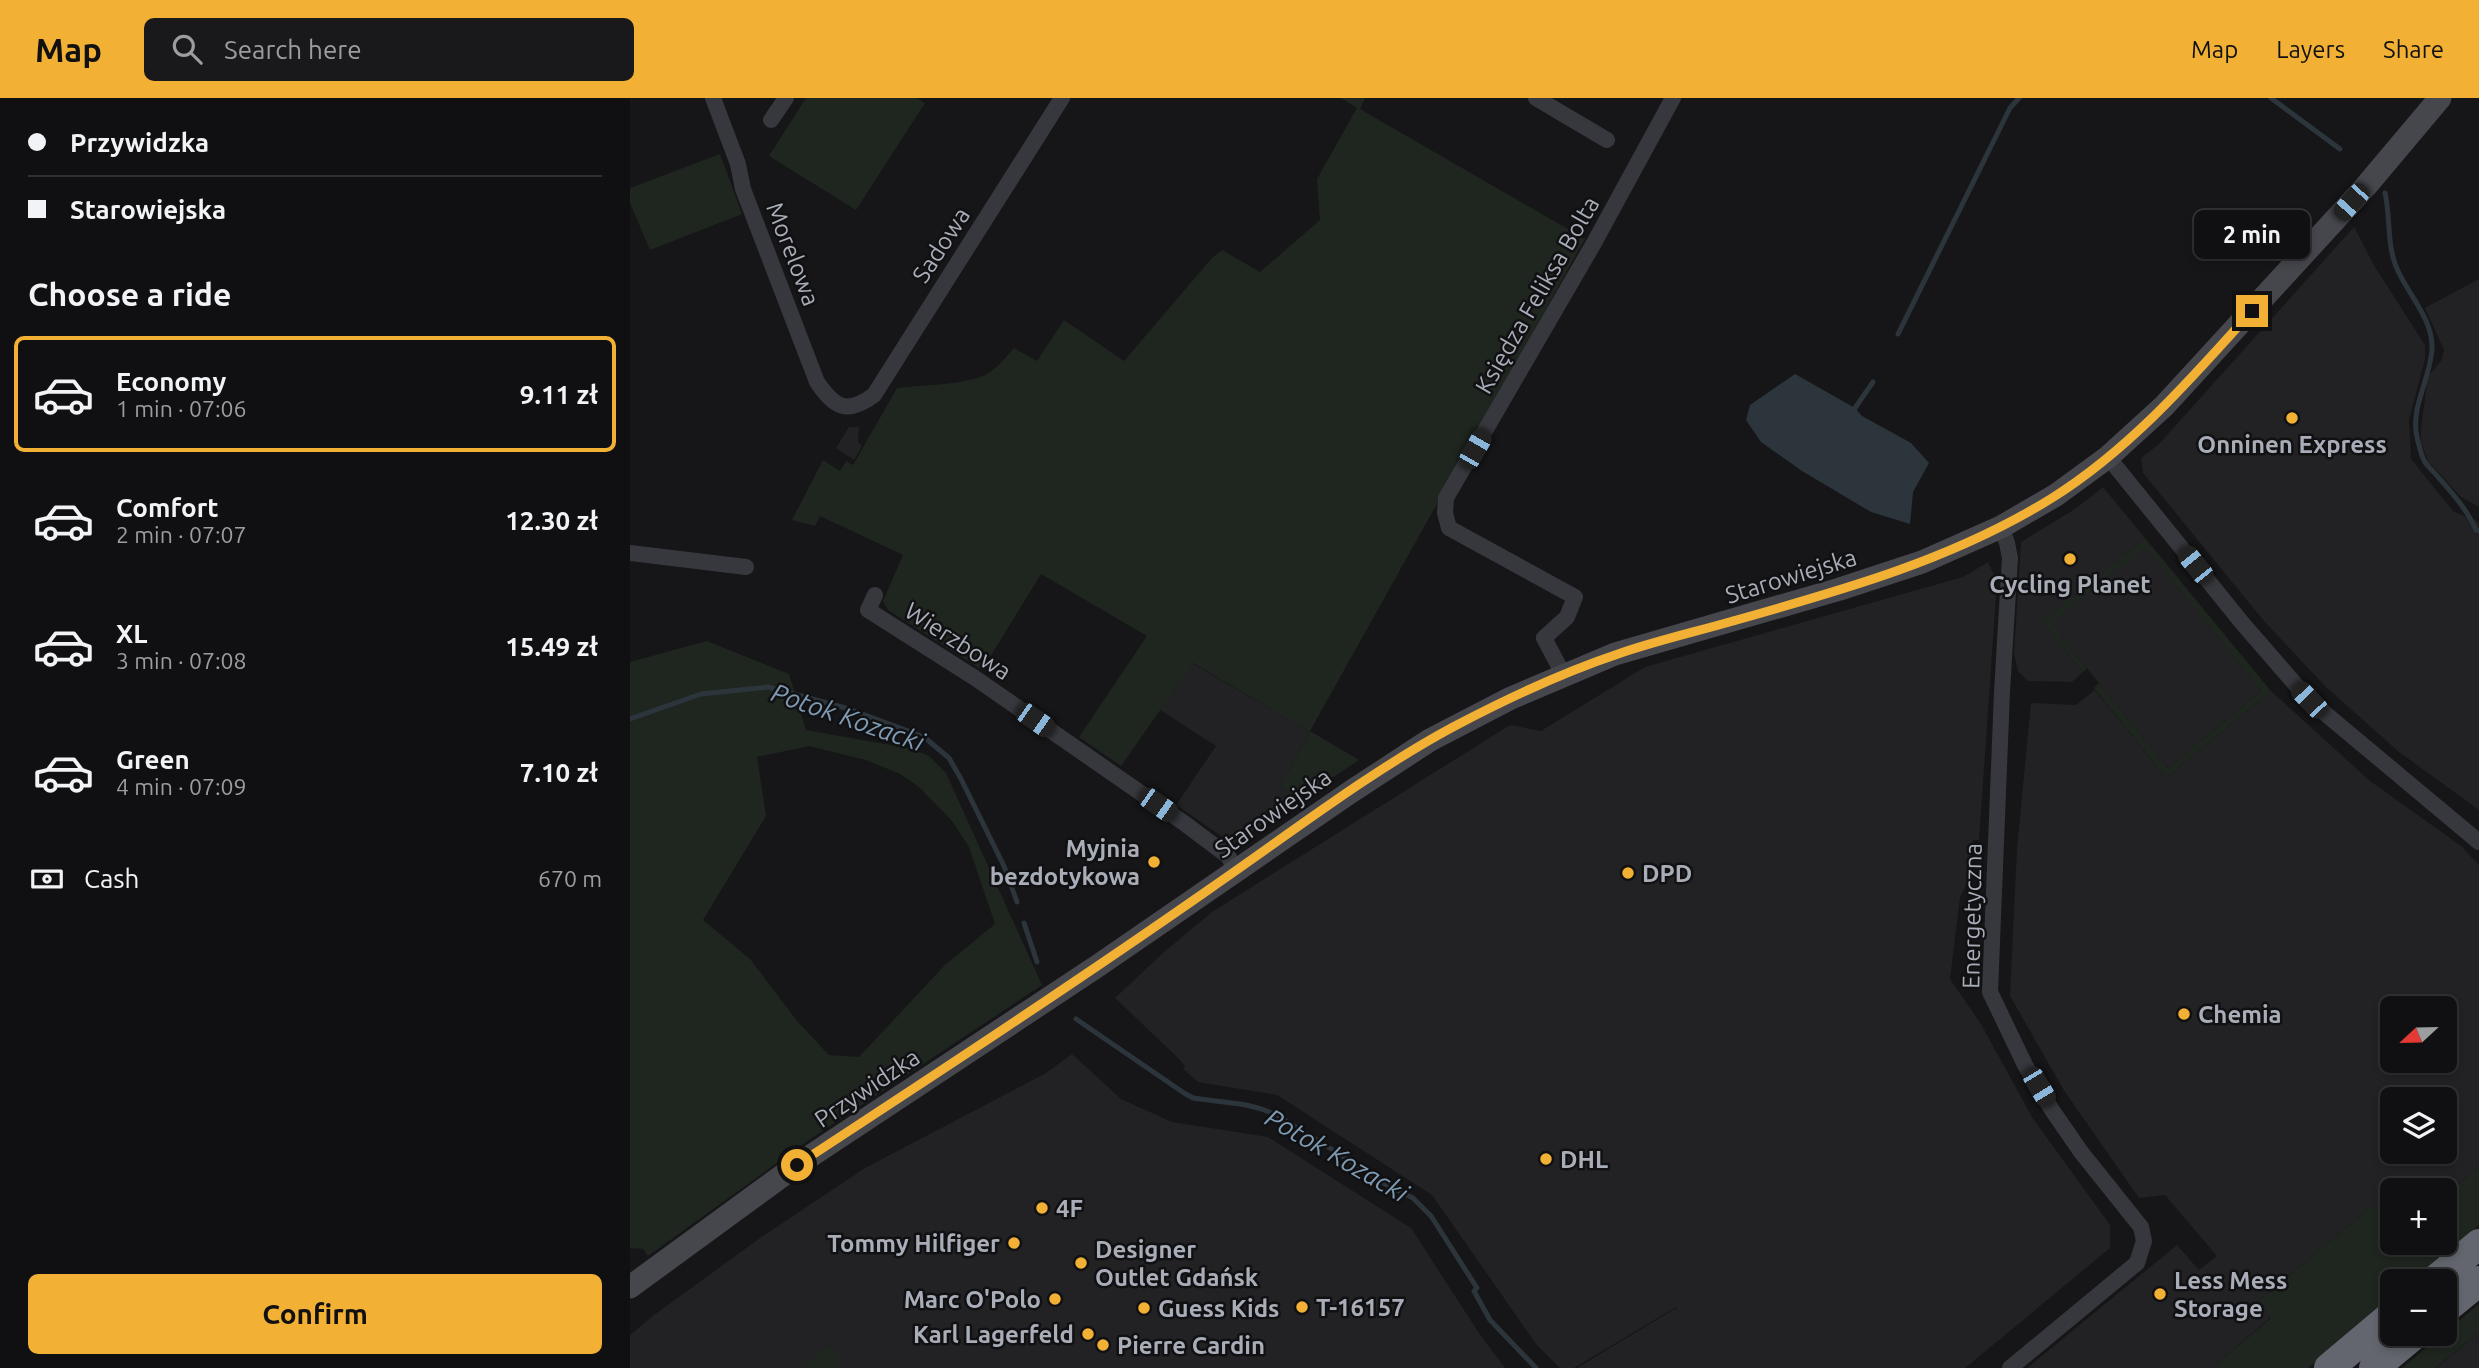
<!DOCTYPE html>
<meta charset="utf-8">
<style>
:root{--surface:#101012;--page:#19191b;--text:#f1f3f6;--muted:#9c9d9f;--line:#303032;--accent:#f2b134}
body{margin:0;font-family:Ubuntu,sans-serif;background:var(--page);color:var(--text);height:100vh;display:flex;flex-direction:column;font-size:26px;white-space:nowrap}
*{box-sizing:border-box;margin:0}
p{font-size:23px;color:var(--muted)}
.icon{flex:none;width:38px;height:38px;fill:none;stroke:currentColor;stroke-width:2;stroke-linecap:round;stroke-linejoin:round}
.map{position:relative;flex:1;overflow:hidden}
.sheet{display:flex;flex-direction:column;background:var(--surface);width:630px}
.sheet>*{flex:none}
.top-card{display:grid;align-content:center;height:154px;padding:0 28px;background:var(--surface)}
.needle{width:46px;rotate:248deg}
.tools{position:absolute;left:1750px;top:898px;display:grid;gap:14px}
.tools a{display:grid;place-items:center;width:77px;height:77px;border-radius:10px;background:var(--surface);box-shadow:0 4px 10px #0003,0 0 0 2px var(--line);font-size:35px}
.end{position:absolute;width:32px;height:32px;margin:-16px;border:9px solid #f2b134;background:#111;box-shadow:0 0 0 4px #111}
.from{border-radius:50%}
.bubble{position:absolute;height:49px;border-radius:10px;background:var(--surface);box-shadow:0 4px 10px #0003,0 0 0 2px var(--line);font-size:23px;font-weight:700;line-height:49px;text-align:center}
.car{position:absolute;width:21px;height:42px;margin:-21px -10px;border-radius:9px;box-shadow:0 0 5px 2px #0007;background:linear-gradient(#222 24%,#8ab4d8 0 40%,#222 0 76%,#8ab4d8 0 86%,#222 0)}
.top-card b{display:flex;align-items:center;gap:24px;height:66px;font-size:26px}
.top-card b+b{border-top:2px solid var(--line)}
.top-card i{width:18px;height:18px;background:var(--text)}
ul{padding:0;list-style:none}
li{display:flex;align-items:center;gap:21px;height:116px;margin:0 14px 10px;padding:0 14px;border:4px solid transparent;border-radius:10px}
li div{flex:1}
li b{display:block;font-size:26px}
li em{font-style:normal;font-weight:700}
li.selected{border-color:var(--accent)}
li>.icon{width:63px;height:63px;stroke-width:1.5}
h2{padding:0 28px;font-size:32px;line-height:84px}
.pay{display:flex;align-items:center;gap:18px;height:77px;padding:0 28px;font-size:26px}
.pay p{margin-inline-start:auto}
.primary-button{display:flex;gap:14px;margin-top:auto;padding:14px 28px}
.primary-button a{flex:1;height:80px;border-radius:10px;background:var(--accent);color:#111;font-size:28px;font-weight:700;line-height:80px;text-align:center}
header{display:flex;align-items:center;gap:42px;box-sizing:border-box;height:98px;padding:0 35px;background:var(--accent);color:#111}
header strong{font-size:33px}
nav{display:flex;gap:38px;margin-inline-start:auto;font-size:24px}
.search{width:490px;height:63px;background:var(--page);display:flex;align-items:center;gap:18px;box-sizing:border-box;padding:0 24px;border-radius:10px;color:var(--muted);font-size:26px}
main{display:flex;flex:1;min-height:0}
.map>svg:first-child{display:block}
</style>
<header>
<strong>Map</strong>
<div class="search"><svg class="icon" aria-label="search" viewBox="0 0 24 24"><circle cx="10" cy="10" r="6"/><path d="M15 15l6 6"/></svg>Search here</div>
<nav><a>Map</a><a>Layers</a><a>Share</a></nav>
</header>
<main>
<section class="sheet">
<div class="top-card">
<b><i class="from"></i>Przywidzka</b>
<b><i></i>Starowiejska</b>
</div>
<h2>Choose a ride</h2>
<ul>
<li class="selected"><svg class="icon" aria-label="car" viewBox="0 0 24 24"><path d="M5 17H2v-5l4-1 3-4h7l3 4 3 1v5h-3M9 17h6M6 11h13"/><circle cx="7" cy="17" r="2"/><circle cx="17" cy="17" r="2"/></svg><div><b>Economy</b><p>1 min · 07:06</p></div><em>9.11 zł</em></li>
<li><svg class="icon" aria-label="car" viewBox="0 0 24 24"><path d="M5 17H2v-5l4-1 3-4h7l3 4 3 1v5h-3M9 17h6M6 11h13"/><circle cx="7" cy="17" r="2"/><circle cx="17" cy="17" r="2"/></svg><div><b>Comfort</b><p>2 min · 07:07</p></div><em>12.30 zł</em></li>
<li><svg class="icon" aria-label="car" viewBox="0 0 24 24"><path d="M5 17H2v-5l4-1 3-4h7l3 4 3 1v5h-3M9 17h6M6 11h13"/><circle cx="7" cy="17" r="2"/><circle cx="17" cy="17" r="2"/></svg><div><b>XL</b><p>3 min · 07:08</p></div><em>15.49 zł</em></li>
<li><svg class="icon" aria-label="car" viewBox="0 0 24 24"><path d="M5 17H2v-5l4-1 3-4h7l3 4 3 1v5h-3M9 17h6M6 11h13"/><circle cx="7" cy="17" r="2"/><circle cx="17" cy="17" r="2"/></svg><div><b>Green</b><p>4 min · 07:09</p></div><em>7.10 zł</em></li>
</ul>
<div class="pay"><svg class="icon" aria-label="cash" viewBox="0 0 24 24"><path d="M3 7h18v10H3z"/><circle cx="12" cy="12" r="2"/></svg>Cash<p>670 m</p></div>
<div class="primary-button"><a>Confirm</a></div>
</section>
<div class="map">
<svg width="1849" height="1270" viewBox="0 0 1849 1270">
<rect width="100%" height="100%" fill="#161618"/>
<path fill="#222225" fill-rule="evenodd" d="M1724 129 1745 169 1795 247V261L1779 322 1781 361 1824 414 1849 424V712L1769 654 1695 588 1634 523 1513 375 1511 360 1528 347Z
M1849 181V409L1831 399 1798 363 1791 344V330L1798 278 1811 263 1814 252 1795 210Z
M219 329H229L228 344 232 348 224 362 206 350Z
M1473 389 1515 440 1413 524 1453 574 1442 584 1398 583 1388 573 1384 556 1391 444 1445 411Z
M1515 448 1631 593 1538 670 1420 525Z
M1358 464 1367 483 1349 742H1343L1339 781 1330 799 1320 881 1351 926 1402 1019 1480 1127V1150L1335 1270H947L1046 1210 1049 1216 1046 1209 944 1270H930L906 1246 802 1097 647 997 568 984 553 971 555 968 545 957 485 900 533 855 582 814 880 627 911 633 1015 569 1333 479Z
M562 565 680 634 650 688 669 702 603 746 546 707 586 648 530 612Z
M1465 592 1536 680 1641 593 1740 683 1831 748 1849 767V1069L1815 1097V1092H1762V1129L1743 1107 1628 1204 1641 1219 1582 1270H1397L1547 1147 1569 1172 1587 1158 1535 1097 1509 1100 1435 994 1380 898 1387 751 1401 605 1446 607ZM1762 910H1815V962H1762ZM1762 1001H1815V1054H1762Z
M442 956 491 1001 542 1024 638 1039 781 1130 849 1235 875 1270H0V1237L24 1217 130 1140 235 1070 416 975Z
M1849 1234V1270H1805L1807 1269Z"/>
<path fill="#1e261f" fill-rule="evenodd" d="M176 0H287L295 5 226 112 139 58Z
M711 0H735L730 11 955 141 680 633 729 662 669 702 650 688 680 634 563 565 491 668 449 639 517 538 411 476 352 572 258 512 253 503 273 457 190 418 185 428 162 422 193 362 210 373 216 363 223 367 267 290C290 287 344 287 360 274 369 268 377 258 384 250L407 263 434 222 494 263 582 160 592 152 630 174 690 122 687 81 727 10Z
M90 56 112 116 20 152 0 105V90Z
M1515 440 1641 593 1536 680 1464 590 1469 585 1538 670 1631 593 1515 449 1421 525 1457 571 1453 574 1412 524Z
M77 543 159 576 176 632 283 651 299 658 316 675 412 887 179 1042 18 1158 13 1151 0 1150V564ZM179 648 236 662 270 676 289 689 322 723 339 749 365 826 315 867 229 959 199 957 167 923 120 861 73 822 136 718 127 659Z
M1849 1069V1127L1782 1183H1762V1200L1678 1270H1582L1641 1220 1628 1204 1743 1107 1762 1129V1144H1815V1097Z
M1849 1206V1234L1805 1270H1772Z
M198 1247 212 1263 204 1270H171Z"/>
<path fill="#2c353c" d="M1165 276 1225 310 1232 318 1281 345 1299 365 1283 394 1280 426 1241 414 1172 373 1131 344 1116 322 1120 307Z"/>
<g fill="none" stroke-linecap="round" stroke-linejoin="round">
<path stroke="#2c353c" stroke-width="5" d="M1641 0 1710 51
M1755 95C1761 120 1756 148 1768 173 1779 197 1803 222 1802 250 1801 280 1780 309 1787 339 1789 347 1791 358 1795 364 1799 370 1805 375 1809 380 1823 396 1838 413 1846 432L1849 433
M1268 236 1380 10 1389 0
M1225 310 1243 284
M0 621 71 596 138 589 219 611 294 639 319 660 331 681 374 768 387 804
M394 825 407 864
M446 921 554 995 563 1000C587 1004 616 1004 639 1014 655 1020 673 1036 686 1041L755 1086 783 1100 801 1118 847 1190 844 1193 860 1222 906 1270"/>
<path stroke="#37383d" stroke-width="16" d="M83 0 108 66 113 91 187 284C205 310 217 317 244 297L432 0
M906 0 977 42
M141 22 156 0
M1478 359 1613 526 1679 602 1849 744
M1371 429 1377 445 1380 460 1372 594 1360 894 1395 967 1422 1012 1451 1054 1511 1129 1514 1143 1507 1165 1380 1270
M0 455 116 469
M245 497 238 512 345 580 554 725 598 758 606 772
M933 576 914 540 937 519 945 499 819 430 815 415 816 400 964 145 1043 0"/>
<path stroke="#45474d" stroke-width="23" d="M0 1189 167 1067 469 867 722 693 800 642 881 600 985 556 1210 491 1292 464 1371 429 1426 397 1478 359 1534 308 1736 88 1810 0"/>
<path stroke="#63666e" stroke-width="30" d="M1804 1183 1849 1146
M1815 1211 1849 1183
M1699 1270 1762 1217
M1744 1270 1785 1236"/>
</g>
<g fill="none" stroke-linecap="round" stroke-linejoin="round">
<path stroke="#f2b134" stroke-width="9" d="M167 1067C306 976 445 885 581 790 658 737 741 673 823 629 876 601 931 575 988 556 1025 543 1065 534 1103 523 1213 492 1324 461 1422 400 1500 351 1561 281 1622 213"/>
</g>
<g fill="#f2b134" stroke="#111113" stroke-width="2.5">
<circle cx="1662" cy="320" r="7"/>
<circle cx="1440" cy="461" r="7"/>
<circle cx="524" cy="764" r="7"/>
<circle cx="998" cy="775" r="7"/>
<circle cx="1554" cy="916" r="7"/>
<circle cx="916" cy="1061" r="7"/>
<circle cx="412" cy="1110" r="7"/>
<circle cx="384" cy="1145" r="7"/>
<circle cx="451" cy="1165" r="7"/>
<circle cx="1530" cy="1196" r="7"/>
<circle cx="425" cy="1201" r="7"/>
<circle cx="672" cy="1209" r="7"/>
<circle cx="514" cy="1210" r="7"/>
<circle cx="458" cy="1236" r="7"/>
<circle cx="473" cy="1247" r="7"/>
</g>
<g text-anchor="middle" dominant-baseline="central" stroke-width="5" stroke-linejoin="round" paint-order="stroke">
<g font-size="24" fill="#a8adb8" stroke="#111113">
<text transform="translate(311 147) rotate(-57)">Sadowa</text>
<text transform="translate(163 156) rotate(69)">Morelowa</text>
<text transform="translate(907 197) rotate(-60)">Księdza Feliksa Bolta</text>
<text transform="translate(1161 478) rotate(-17)">Starowiejska</text>
<text transform="translate(328 543) rotate(33)">Wierzbowa</text>
<text transform="translate(643 715) rotate(-35)">Starowiejska</text>
<text transform="translate(1342 818) rotate(-89)">Energetyczna</text>
<text transform="translate(237 990) rotate(-34)">Przywidzka</text>
</g>
<g font-size="24" font-weight="bold" fill="#a8adb8" stroke="#111113" text-anchor="start">
<text x="1662" y="346" text-anchor="middle">Onninen Express</text>
<text x="1440" y="486" text-anchor="middle">Cycling Planet</text>
<text x="510" y="750" text-anchor="end">Myjnia<tspan x="510" dy="28">bezdotykowa</tspan></text>
<text x="1012" y="775">DPD</text>
<text x="1568" y="916">Chemia</text>
<text x="930" y="1061">DHL</text>
<text x="426" y="1110">4F</text>
<text x="370" y="1145" text-anchor="end">Tommy Hilfiger</text>
<text x="465" y="1151">Designer<tspan x="465" dy="28">Outlet Gdańsk</tspan></text>
<text x="1544" y="1182">Less Mess<tspan x="1544" dy="28">Storage</tspan></text>
<text x="411" y="1201" text-anchor="end">Marc O'Polo</text>
<text x="686" y="1209">T-16157</text>
<text x="528" y="1210">Guess Kids</text>
<text x="444" y="1236" text-anchor="end">Karl Lagerfeld</text>
<text x="487" y="1247">Pierre Cardin</text>
</g>
<g font-size="26" font-style="italic" fill="#7f9bb3" stroke="#111113">
<text transform="translate(218 619) rotate(19)">Potok Kozacki</text>
<text transform="translate(707 1057) rotate(30)">Potok Kozacki</text>
</g>
</g>
</svg>
<div class="tools">
<a><svg class="needle" viewBox="-14 -14 28 28"><path d="M0-13l5 13h-10z" fill="#e53935"/><path d="M0 13l5-13h-10z" fill="#9c9d9f"/></svg></a>
<a><svg class="icon" aria-label="layers" viewBox="0 0 24 24"><path d="M12 4l9 5-9 5-9-5zM3 14l9 5 9-5"/></svg></a>
<a>+</a>
<a>−</a>
</div>
<i class="end from" style="left:167px;top:1067px"></i>
<i class="end" style="left:1622px;top:213px"></i>
<div class="bubble" style="left:1564px;top:112px;width:116px">2 min</div>
<i class="car" style="left:1721px;top:104px;rotate:222deg"></i>
<i class="car" style="left:845px;top:351px;rotate:30deg"></i>
<i class="car" style="left:1565px;top:467px;rotate:321deg"></i>
<i class="car" style="left:1679px;top:602px;rotate:316deg"></i>
<i class="car" style="left:405px;top:622px;rotate:125deg"></i>
<i class="car" style="left:528px;top:707px;rotate:125deg"></i>
<i class="car" style="left:1409px;top:989px;rotate:149deg"></i>
</div>
</main>
